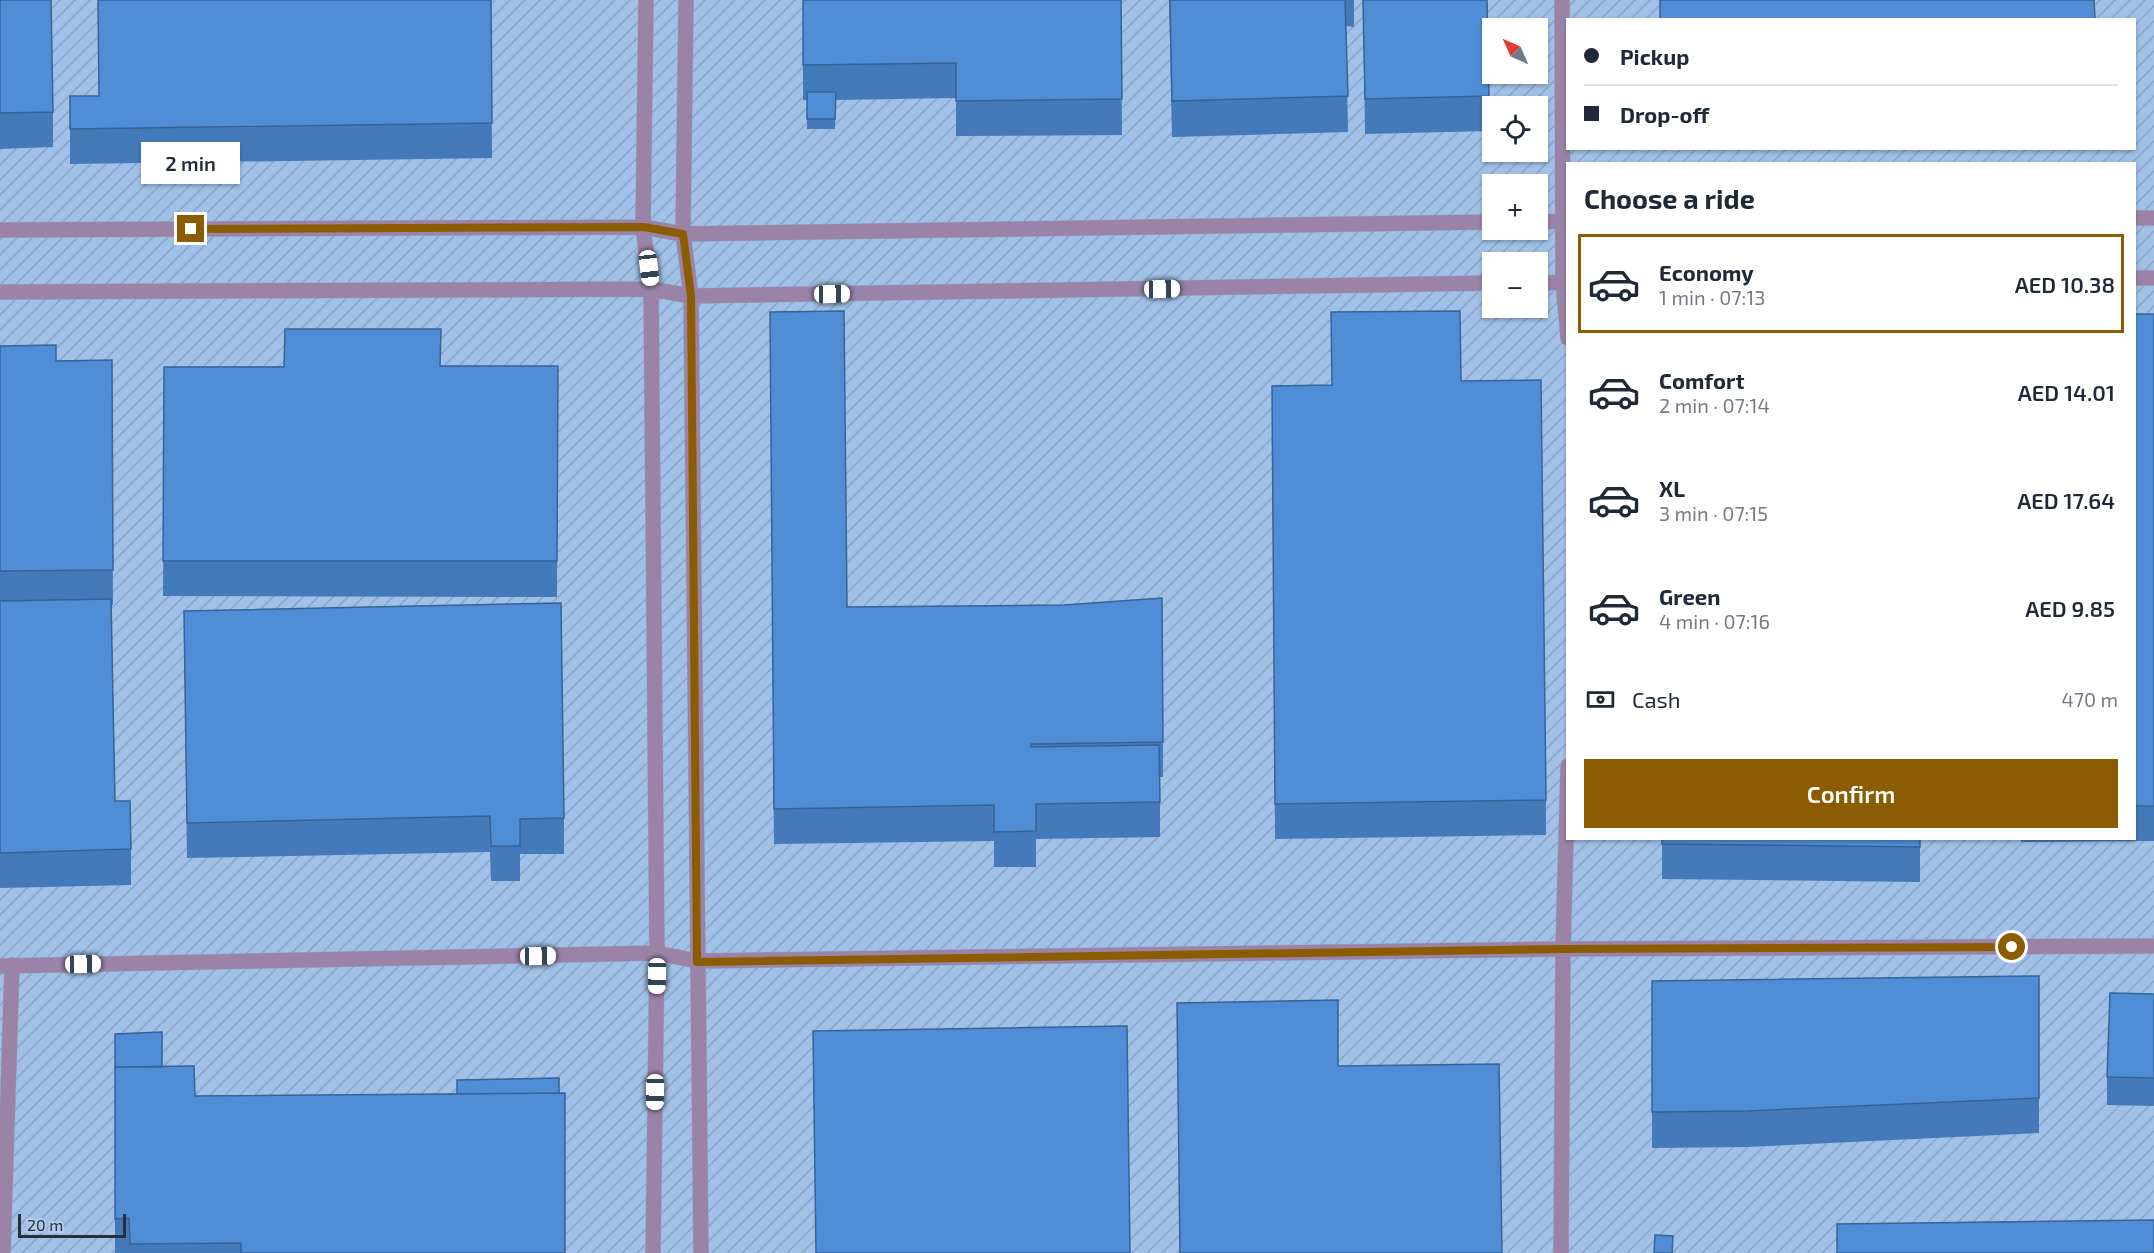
<!DOCTYPE html>
<meta charset="utf-8">
<style>
:root{--surface:#fff;--page:#f6f6f7;--text:#1f2937;--muted:#747a83;--line:#e0e1e3;--accent:#8b5c02}
body{margin:0;font-family:"Exo 2",sans-serif;background:var(--page);color:var(--text);height:100vh;display:flex;flex-direction:column;font-size:22px;white-space:nowrap}
*{box-sizing:border-box;margin:0}
p{font-size:20px;color:var(--muted)}
.icon{flex:none;width:33px;height:33px;fill:none;stroke:currentColor;stroke-width:2;stroke-linecap:round;stroke-linejoin:round}
.map{position:relative;flex:1;overflow:hidden}
.drawer{position:absolute;left:1566px;top:162px;width:570px;height:678px;display:flex;flex-direction:column;background:var(--surface);border-radius:0px;box-shadow:0 2px 4px #0004}
.drawer>*{flex:none}
.banner{position:absolute;left:1566px;top:18px;width:570px;height:132px;border-radius:0px;box-shadow:0 2px 4px #0004;display:grid;align-content:center;height:132px;padding:0 18px;background:var(--surface)}
.needle{width:39px;rotate:315deg}
.buttons{position:absolute;left:1482px;top:18px;display:grid;gap:12px}
.buttons a{display:grid;place-items:center;width:66px;height:66px;border-radius:0px;background:var(--surface);box-shadow:0 2px 4px #0004;font-size:30px}
.scale{position:absolute;left:18px;bottom:15px;width:108px;box-sizing:border-box;padding-left:6px;border:3px solid #25303d;border-top:0;font-size:16px;line-height:21px;white-space:nowrap;color:#25303d;-webkit-text-stroke:4px #b1cced;paint-order:stroke}
.end{position:absolute;width:27px;height:27px;margin:-14px;border:8px solid #8b5c02;background:#fff;box-shadow:0 0 0 3px #fff}
.from{border-radius:50%}
.bubble{position:absolute;height:42px;border-radius:0px;background:var(--surface);box-shadow:0 2px 4px #0004;font-size:20px;font-weight:600;line-height:42px;text-align:center}
.car{position:absolute;width:18px;height:36px;margin:-18px -9px;border-radius:8px;box-shadow:0 0 4px 2px #0007;background:linear-gradient(#fff 24%,#345 0 40%,#fff 0 76%,#345 0 86%,#fff 0)}
.banner b{display:flex;align-items:center;gap:21px;height:57px;font-size:22px}
.banner b+b{border-top:2px solid var(--line)}
.banner i{width:15px;height:15px;background:var(--text)}
ul{padding:0;list-style:none}
li{display:flex;align-items:center;gap:18px;height:99px;margin:0 12px 9px;padding:0 6px;border:3px solid transparent;border-radius:0px}
li div{flex:1}
li b{display:block;font-size:22px}
li em{font-style:normal;font-weight:600}
li.active{border-color:var(--accent)}
li>.icon{width:54px;height:54px;stroke-width:1.5}
h2{padding:0 18px;font-size:27px;line-height:72px}
.pay{display:flex;align-items:center;gap:15px;height:66px;padding:0 18px;font-size:22px}
.pay p{margin-inline-start:auto}
.action{display:flex;gap:12px;margin-top:auto;padding:12px 18px}
.action a{flex:1;height:69px;border-radius:0px;background:var(--accent);color:#fff;font-size:24px;font-weight:600;line-height:69px;text-align:center}
.map>svg:first-child{display:block}
</style>
<div class="map">
<svg width="2154" height="1253" viewBox="0 0 2154 1253">
<defs>
<pattern id="industrial-furrows" width="10" height="10" patternUnits="userSpaceOnUse" patternTransform="scale(1.5)"><rect width="10" height="10" fill="#a1c0e7"/><path d="M-1 1l2-2M0 10L10 0M9 11l2-2" fill="none" stroke="#8aa5c7"/></pattern>
</defs>
<rect width="100%" height="100%" fill="#b1cced"/>
<path fill="url(#industrial-furrows)" fill-rule="evenodd" d="M0 0H2154V1253H0ZM1568 20H2134V148H1568ZM1492 28H1538V74H1492ZM1492 106H1538V152H1492ZM1568 164H2134V838H1568ZM1492 184H1538V230H1492ZM1492 262H1538V308H1492Z"/>
<g fill="none" stroke-linecap="round" stroke-linejoin="round">
<g stroke="#92aac6" stroke-width="16">
<path id="minor" d="M646 0 643 227 651 289 657 953 653 1253
M686 0 683 234 691 296 701 1253
M1562 0 1563 282 1568 338
M2134 218H2154
M1538 222 1568 221
M0 230 643 227 683 234 1492 222
M2134 278H2154
M1538 283 1568 282
M0 292 651 289 691 296 1492 283
M0 966 657 953 697 961 1563 949 2154 946
M3 1253 12 965
M1561 1253 1563 949 1568 766"/>
</g>
<use href="#minor" stroke="#9b83a7" stroke-width="15"/>
</g>
<path fill="#447ab9" d="M0 0 53 112V147L0 149Z
M491 0 492 158 70 164V96H99Z
M803 0H1121L1122 135 956 136V98L836 100 835 129H807V100H803Z
M1169 0H1354V27L1346 26 1348 132 1172 137Z
M1363 0H1487L1489 131 1365 134Z
M770 312 847 607 1163 742V777H1160V837L1036 839V867H994V841L774 844Z
M2134 314H2154V841L2021 842V838H2134Z
M0 346 56 361 112 360 113 605H111L115 801 131 849V885L0 888Z
M558 366 557 597 163 596 164 367Z
M1461 381 1546 800V835L1275 839 1272 386 1332 385Z
M184 611 564 818V854H520V881H491L490 852 187 858Z
M1662 838H1920V882L1662 879Z
M2039 976V1133L1747 1147 1652 1148V981Z
M2154 994V1106L2107 1105V1077Z
M115 1034 162 1067 195 1096 565 1253H115Z"/>
<path fill="#4f8ed7" stroke="#376396" stroke-width="1.5" d="M0 0H51L53 112 0 113Z
M98 0H491L492 123 70 129V96H99Z
M803 0H1121L1122 99 956 101V63L803 65Z
M1170 0H1345L1348 96 1172 101Z
M1363 0H1487L1489 96 1365 99Z
M1660 0H2094L2095 20H1660Z
M807 92H836L835 119H807Z
M844 311 847 607 1064 605 1162 598 1163 742 1031 744V747L1159 745 1160 802 1036 804V831L994 832V805L774 809 770 312Z
M1460 311 1461 381 1541 380 1546 800 1275 804 1272 386 1332 385 1331 312Z
M2134 314H2154V806H2134Z
M285 329H441L440 366H558L557 561H163L164 367H284Z
M56 345V361L112 360 113 570 0 571V346Z
M111 599 115 801H130L131 849 0 853V601Z
M561 603 564 818 520 819V846H491L490 816 187 823 184 611Z
M1662 838H1920V847L1662 844Z
M2039 976V1098L1747 1111 1652 1112V981Z
M2110 993 2154 994V1078L2107 1077Z
M1338 1000V1066L1499 1064 1502 1253H1180L1177 1003Z
M1127 1026 1130 1253H816L813 1031Z
M162 1032V1067H115V1034Z
M194 1066 195 1096 565 1093V1253H241V1243L130 1244 129 1218 115 1219V1067Z
M559 1078V1093L457 1094V1080Z
M2154 1220V1253H1837V1224Z
M1655 1235 1673 1236 1672 1253H1654Z"/>
<g fill="none" stroke-linecap="round" stroke-linejoin="round">
<path stroke="#8b5c02" stroke-width="8" d="M191 229 644 227 683 234 691 296 697 962 1563 949 2012 947"/>
</g>
</svg>
<div class="buttons">
<a><svg class="needle" viewBox="-14 -14 28 28"><path d="M0-13l5 13h-10z" fill="#e53935"/><path d="M0 13l5-13h-10z" fill="#747a83"/></svg></a>
<a><svg class="icon" aria-label="locate" viewBox="0 0 24 24"><circle cx="12" cy="12" r="6"/><path d="M12 2v4M12 18v4M2 12h4M18 12h4"/></svg></a>
<a>+</a>
<a>−</a>
</div>
<div class="scale">20 m</div>
<i class="end from" style="left:2012px;top:947px"></i>
<i class="end" style="left:191px;top:229px"></i>
<div class="bubble" style="left:141px;top:142px;width:99px">2 min</div>
<i class="car" style="left:649px;top:268px;rotate:173deg"></i>
<i class="car" style="left:1162px;top:289px;rotate:89deg"></i>
<i class="car" style="left:832px;top:294px;rotate:89deg"></i>
<i class="car" style="left:538px;top:956px;rotate:89deg"></i>
<i class="car" style="left:83px;top:964px;rotate:89deg"></i>
<i class="car" style="left:657px;top:976px;rotate:181deg"></i>
<i class="car" style="left:655px;top:1092px;rotate:181deg"></i>
<div class="banner">
<b><i class="from"></i>Pickup</b>
<b><i></i>Drop-off</b>
</div>
<section class="drawer">
<h2>Choose a ride</h2>
<ul>
<li class="active"><svg class="icon" aria-label="car" viewBox="0 0 24 24"><path d="M5 17H2v-5l4-1 3-4h7l3 4 3 1v5h-3M9 17h6M6 11h13"/><circle cx="7" cy="17" r="2"/><circle cx="17" cy="17" r="2"/></svg><div><b>Economy</b><p>1 min · 07:13</p></div><em>AED 10.38</em></li>
<li><svg class="icon" aria-label="car" viewBox="0 0 24 24"><path d="M5 17H2v-5l4-1 3-4h7l3 4 3 1v5h-3M9 17h6M6 11h13"/><circle cx="7" cy="17" r="2"/><circle cx="17" cy="17" r="2"/></svg><div><b>Comfort</b><p>2 min · 07:14</p></div><em>AED 14.01</em></li>
<li><svg class="icon" aria-label="car" viewBox="0 0 24 24"><path d="M5 17H2v-5l4-1 3-4h7l3 4 3 1v5h-3M9 17h6M6 11h13"/><circle cx="7" cy="17" r="2"/><circle cx="17" cy="17" r="2"/></svg><div><b>XL</b><p>3 min · 07:15</p></div><em>AED 17.64</em></li>
<li><svg class="icon" aria-label="car" viewBox="0 0 24 24"><path d="M5 17H2v-5l4-1 3-4h7l3 4 3 1v5h-3M9 17h6M6 11h13"/><circle cx="7" cy="17" r="2"/><circle cx="17" cy="17" r="2"/></svg><div><b>Green</b><p>4 min · 07:16</p></div><em>AED 9.85</em></li>
</ul>
<div class="pay"><svg class="icon" aria-label="cash" viewBox="0 0 24 24"><path d="M3 7h18v10H3z"/><circle cx="12" cy="12" r="2"/></svg>Cash<p>470 m</p></div>
<div class="action"><a>Confirm</a></div>
</section>
</div>
